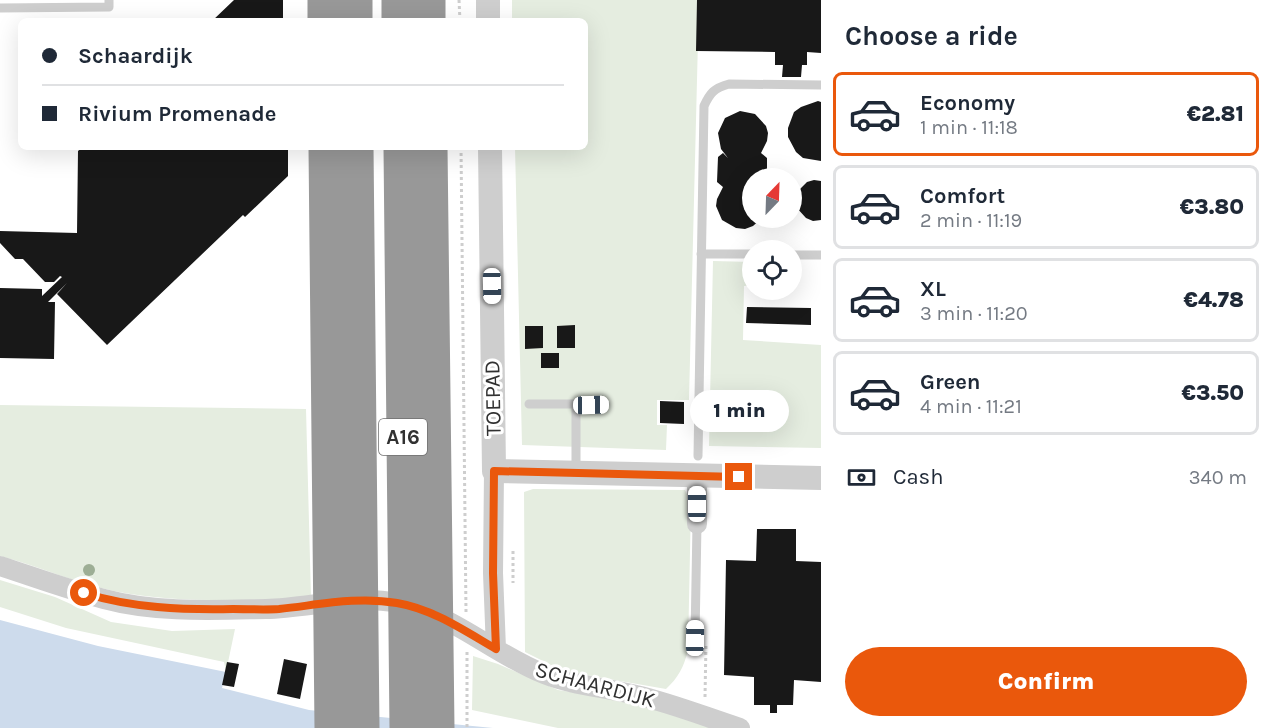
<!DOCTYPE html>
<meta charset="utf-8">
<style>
:root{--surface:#fff;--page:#f2f2f3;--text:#1f2937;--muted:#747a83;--line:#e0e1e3;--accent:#ea580c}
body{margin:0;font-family:Karla,sans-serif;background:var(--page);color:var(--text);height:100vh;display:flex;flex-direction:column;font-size:22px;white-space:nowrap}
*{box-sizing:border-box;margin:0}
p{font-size:20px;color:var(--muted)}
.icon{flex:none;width:33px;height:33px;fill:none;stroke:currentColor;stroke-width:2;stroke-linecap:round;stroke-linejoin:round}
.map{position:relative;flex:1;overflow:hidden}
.details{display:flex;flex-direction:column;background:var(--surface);width:450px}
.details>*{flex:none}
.guide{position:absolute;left:18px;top:18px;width:570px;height:132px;border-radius:9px;box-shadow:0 6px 24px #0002;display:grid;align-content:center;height:132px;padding:0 24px;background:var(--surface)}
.needle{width:39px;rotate:23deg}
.controls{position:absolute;left:742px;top:168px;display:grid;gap:12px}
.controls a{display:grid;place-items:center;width:60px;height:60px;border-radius:50%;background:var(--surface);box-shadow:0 6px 24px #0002;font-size:30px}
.end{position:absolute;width:27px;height:27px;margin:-14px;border:8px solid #ea580c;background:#fff;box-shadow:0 0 0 3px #fff}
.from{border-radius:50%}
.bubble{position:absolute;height:42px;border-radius:21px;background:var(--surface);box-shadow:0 6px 24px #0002;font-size:20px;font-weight:800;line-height:42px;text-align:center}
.car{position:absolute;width:18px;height:36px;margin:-18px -9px;border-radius:8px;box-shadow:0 0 4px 2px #0007;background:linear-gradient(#fff 24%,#345 0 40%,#fff 0 76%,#345 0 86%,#fff 0)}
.guide b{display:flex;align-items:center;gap:21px;height:57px;font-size:22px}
.guide b+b{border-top:2px solid var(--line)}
.guide i{width:15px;height:15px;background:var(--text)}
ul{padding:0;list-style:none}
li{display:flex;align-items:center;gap:18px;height:84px;margin:0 12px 9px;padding:0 12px;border:3px solid var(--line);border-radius:9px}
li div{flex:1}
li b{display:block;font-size:22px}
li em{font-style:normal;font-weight:800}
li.on{border-color:var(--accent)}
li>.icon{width:54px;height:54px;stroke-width:1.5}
h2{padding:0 24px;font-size:27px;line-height:72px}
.pay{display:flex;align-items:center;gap:15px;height:66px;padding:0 24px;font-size:22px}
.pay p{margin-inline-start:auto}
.primary-button{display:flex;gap:12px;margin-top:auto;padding:12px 24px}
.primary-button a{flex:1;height:69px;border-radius:36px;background:var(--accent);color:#fff;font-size:24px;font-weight:800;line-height:69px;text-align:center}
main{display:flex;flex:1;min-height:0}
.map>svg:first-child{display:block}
</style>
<main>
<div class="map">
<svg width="821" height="728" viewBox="0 0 821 728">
<rect width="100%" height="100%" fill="#fff"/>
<path fill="#e5ede0" d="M512 0H699L689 400H657V425H667L666 450 522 445 515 147H585V21H512Z
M713 261 753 262V285L744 286 743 340 821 345V448L709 446Z
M0 405 306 409 311 598C246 600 178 604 114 591 75 583 38 566 0 556Z
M533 489 685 490 691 503 688 650C684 667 678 678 666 689L574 673 551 665 525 652 524 492Z
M0 580 55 597 111 622 172 631 235 629 226 672 224 662 66 628 0 607Z
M473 656 498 664 558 690 635 702 713 728H558L472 710Z"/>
<path fill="#cddbec" d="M0 620 98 646 226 672 222 688 309 710 493 728H0Z"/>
<path fill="#181818" d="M234 0H283V21H212Z
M697 0H821V53L807 52V65H802L801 77H782L783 65H775V52L696 51Z
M818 101 821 102V161L803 158 796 152 788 137V128L794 112 801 107Z
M740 111 755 114 766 126 768 133 767 141 761 153 767 158V178H753V218H762L753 226 745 229 736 228 722 220 716 206 717 199 723 187 717 182 718 157 723 153 728 158 721 149 718 133 725 118Z
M83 147H288V176L245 217 243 215 107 345 57 294 67 283 48 302H55L54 359 0 358V288L42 289V296L62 277 60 276 54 282H45L23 259H15L0 243V231L77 233 78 151Z
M814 180 821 181V220L813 221 806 218 796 207 797 192 807 182Z
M747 307 811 308V325L746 323Z
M575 325V348H557V326Z
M525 326H543V348L525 349Z
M541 353H559V368H541Z
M660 401 684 402V424L660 423Z
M757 529H796V561L821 562V682L794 680 793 705H777V713H770V705H754V677L724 675 726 560 756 561Z
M284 659 307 664 300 699 277 694Z
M227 662 239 664 234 687 222 685Z"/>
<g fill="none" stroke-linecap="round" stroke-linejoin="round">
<path stroke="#cecece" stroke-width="3" stroke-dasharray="3 3" stroke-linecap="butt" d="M459 0 460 21
M461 147 466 612
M513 551V583
M467 652V728
M705 697 706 643"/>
<path stroke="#cecece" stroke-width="9" d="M0 8 109 7V0
M701 254H753
M792 255H821
M529 404H605
M576 405V471
M698 456 704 106C710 93 714 88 729 84L821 85
M695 638 697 524"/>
<path stroke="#cecece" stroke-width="20" d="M494 471 493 573 496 649
M697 524V476
M0 566C34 577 69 590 104 599 156 613 213 610 266 609 310 608 353 594 397 603 452 613 493 654 544 674 574 686 605 687 636 695 671 703 706 717 740 728"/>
<path stroke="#cecece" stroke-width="24" d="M488 0V21
M490 147 494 471 821 478"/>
<path stroke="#989898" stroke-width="33" d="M324 0V21
M356 0V21
M398 0V21
M429 0V21
M325 147 331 728
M357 147 363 728
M400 147 406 728
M431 147 438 728"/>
</g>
<circle fill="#9dae95" cx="89" cy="570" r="6"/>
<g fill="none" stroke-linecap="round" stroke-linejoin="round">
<path stroke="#ea580c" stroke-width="8" d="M84 593C132 608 182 610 233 609 248 609 264 610 279 609 318 605 357 596 397 603 433 609 465 631 496 649L493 573 494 471 739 477"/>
</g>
<g text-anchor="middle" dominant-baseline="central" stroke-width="6" stroke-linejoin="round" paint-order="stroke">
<rect fill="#fff" stroke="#6f6f6f" stroke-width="1.5" x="379" y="419" width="48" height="36" rx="4.5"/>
<g font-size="21" font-weight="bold" fill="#313131">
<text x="403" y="437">A16</text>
</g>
<g font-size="22" fill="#313131" stroke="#fff">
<text transform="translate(493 398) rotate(-91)">TOEPAD</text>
<text transform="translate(595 685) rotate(15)">SCHAARDIJK</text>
</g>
</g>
</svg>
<div class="controls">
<a><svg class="needle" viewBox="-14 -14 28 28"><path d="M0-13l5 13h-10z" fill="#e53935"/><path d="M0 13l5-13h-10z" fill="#747a83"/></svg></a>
<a><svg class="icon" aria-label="locate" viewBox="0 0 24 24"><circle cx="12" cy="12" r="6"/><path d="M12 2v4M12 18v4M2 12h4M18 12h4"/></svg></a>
</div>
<i class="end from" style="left:84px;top:593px"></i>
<i class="end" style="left:739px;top:477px"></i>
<div class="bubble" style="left:690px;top:390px;width:99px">1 min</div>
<i class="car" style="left:492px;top:286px;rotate:179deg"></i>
<i class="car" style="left:591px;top:405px;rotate:89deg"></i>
<i class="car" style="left:697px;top:504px;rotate:0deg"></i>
<i class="car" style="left:695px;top:638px;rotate:1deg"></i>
<div class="guide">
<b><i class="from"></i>Schaardijk</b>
<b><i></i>Rivium Promenade</b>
</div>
</div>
<section class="details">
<h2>Choose a ride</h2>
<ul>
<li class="on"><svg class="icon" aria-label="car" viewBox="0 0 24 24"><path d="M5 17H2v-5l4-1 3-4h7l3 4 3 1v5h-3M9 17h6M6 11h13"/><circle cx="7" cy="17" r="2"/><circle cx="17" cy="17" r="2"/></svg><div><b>Economy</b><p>1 min · 11:18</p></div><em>€2.81</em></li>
<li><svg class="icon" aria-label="car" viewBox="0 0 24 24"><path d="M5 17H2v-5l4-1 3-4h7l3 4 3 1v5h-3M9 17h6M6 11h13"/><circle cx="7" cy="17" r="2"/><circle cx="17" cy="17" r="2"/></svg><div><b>Comfort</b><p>2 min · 11:19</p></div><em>€3.80</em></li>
<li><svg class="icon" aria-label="car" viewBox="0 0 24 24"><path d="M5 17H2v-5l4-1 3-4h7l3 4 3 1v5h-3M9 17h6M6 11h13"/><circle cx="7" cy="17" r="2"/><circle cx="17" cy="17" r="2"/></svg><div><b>XL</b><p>3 min · 11:20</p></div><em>€4.78</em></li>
<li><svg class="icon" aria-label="car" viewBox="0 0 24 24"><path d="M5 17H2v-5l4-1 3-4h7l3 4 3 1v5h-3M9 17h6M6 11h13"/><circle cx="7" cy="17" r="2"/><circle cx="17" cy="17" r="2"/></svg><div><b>Green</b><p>4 min · 11:21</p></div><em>€3.50</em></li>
</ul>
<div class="pay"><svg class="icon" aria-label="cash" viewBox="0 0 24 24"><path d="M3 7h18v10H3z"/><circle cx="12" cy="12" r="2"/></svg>Cash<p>340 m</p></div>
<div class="primary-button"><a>Confirm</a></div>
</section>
</main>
